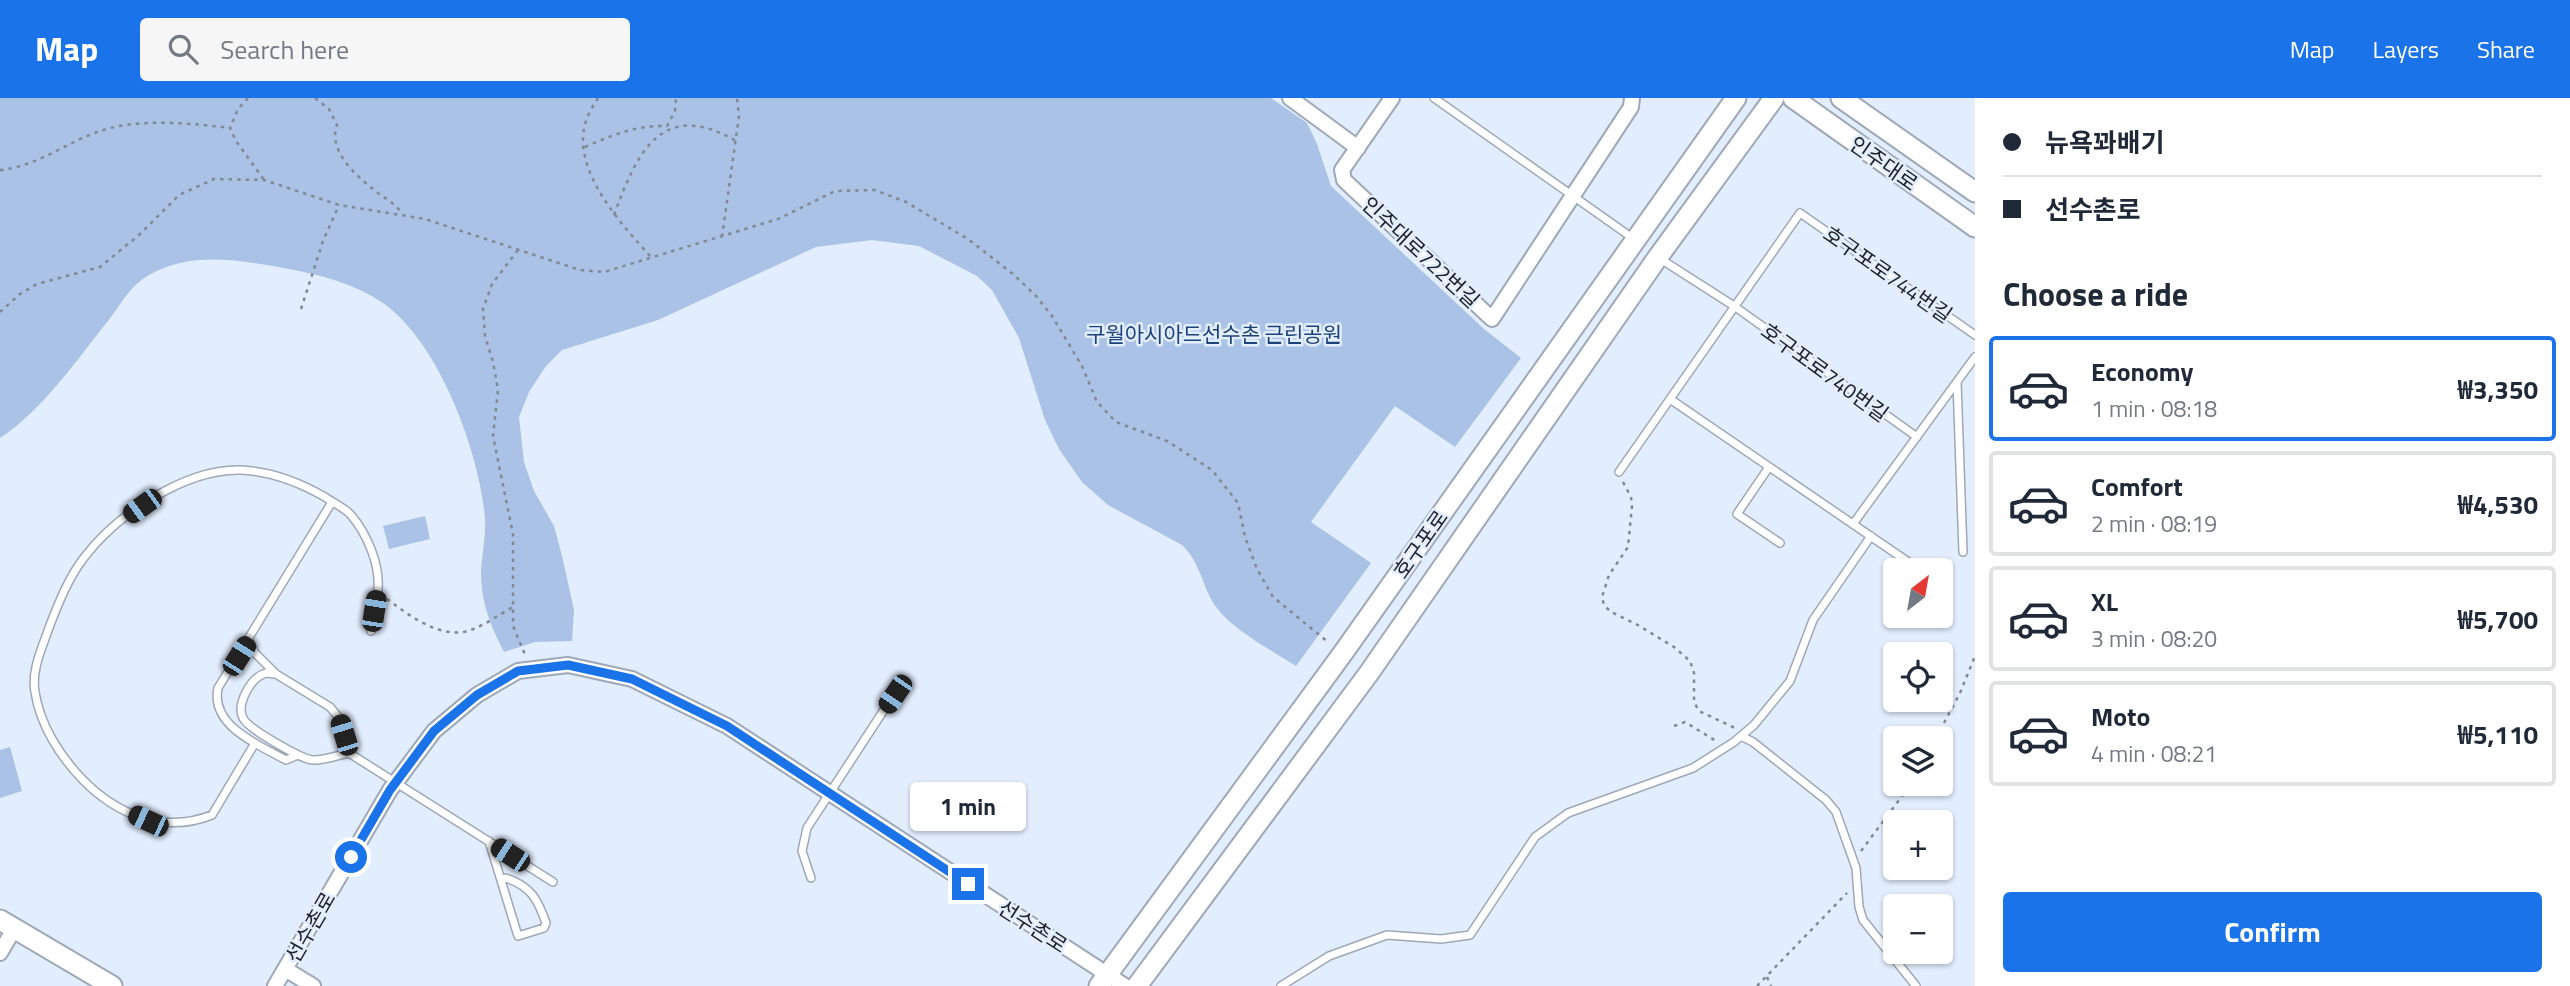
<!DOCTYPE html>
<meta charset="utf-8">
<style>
:root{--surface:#fff;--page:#f6f6f7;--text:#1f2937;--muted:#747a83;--line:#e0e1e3;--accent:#1a73e8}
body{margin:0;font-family:"Titillium Web","Noto Sans KR",sans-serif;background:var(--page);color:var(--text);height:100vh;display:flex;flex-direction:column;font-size:26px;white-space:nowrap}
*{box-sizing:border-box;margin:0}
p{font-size:23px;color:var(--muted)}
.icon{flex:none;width:38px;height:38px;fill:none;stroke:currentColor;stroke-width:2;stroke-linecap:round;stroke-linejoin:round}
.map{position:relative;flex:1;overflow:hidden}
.details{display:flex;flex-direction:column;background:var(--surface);width:595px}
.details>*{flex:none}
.guide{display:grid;align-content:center;height:154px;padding:0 28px;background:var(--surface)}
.needle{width:46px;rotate:31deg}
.fabs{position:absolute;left:1883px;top:460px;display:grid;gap:14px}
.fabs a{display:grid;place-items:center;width:70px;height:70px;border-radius:7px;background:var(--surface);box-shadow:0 2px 5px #0004;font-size:35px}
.end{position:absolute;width:32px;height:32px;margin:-16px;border:9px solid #1a73e8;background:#fff;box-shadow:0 0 0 4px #fff}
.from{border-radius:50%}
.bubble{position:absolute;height:49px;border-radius:7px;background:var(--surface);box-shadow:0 2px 5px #0004;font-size:23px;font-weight:700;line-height:49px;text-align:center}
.car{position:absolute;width:21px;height:42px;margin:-21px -10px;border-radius:9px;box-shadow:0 0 5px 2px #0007;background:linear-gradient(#222 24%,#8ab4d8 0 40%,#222 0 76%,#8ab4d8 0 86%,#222 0)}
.guide b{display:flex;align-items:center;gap:24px;height:66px;font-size:26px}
.guide b+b{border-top:2px solid var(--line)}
.guide i{width:18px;height:18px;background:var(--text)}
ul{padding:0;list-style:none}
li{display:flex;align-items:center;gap:21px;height:105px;margin:0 14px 10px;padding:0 14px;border:4px solid var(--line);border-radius:7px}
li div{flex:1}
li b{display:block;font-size:26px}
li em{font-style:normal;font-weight:700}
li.active{border-color:var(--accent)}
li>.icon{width:63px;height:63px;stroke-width:1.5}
h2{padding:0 28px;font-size:32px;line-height:84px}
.primary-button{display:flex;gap:14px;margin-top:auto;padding:14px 28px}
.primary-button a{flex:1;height:80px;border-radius:7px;background:var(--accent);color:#fff;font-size:28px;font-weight:700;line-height:80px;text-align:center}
header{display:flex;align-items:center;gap:42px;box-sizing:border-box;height:98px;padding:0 35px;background:var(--accent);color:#fff}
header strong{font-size:33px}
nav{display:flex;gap:38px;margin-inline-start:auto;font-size:24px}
.search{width:490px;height:63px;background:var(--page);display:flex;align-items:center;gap:18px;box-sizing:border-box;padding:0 24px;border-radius:7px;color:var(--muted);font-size:26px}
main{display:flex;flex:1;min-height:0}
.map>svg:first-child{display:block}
</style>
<header>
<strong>Map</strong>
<div class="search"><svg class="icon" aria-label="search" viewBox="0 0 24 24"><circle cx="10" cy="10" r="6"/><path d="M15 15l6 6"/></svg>Search here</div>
<nav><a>Map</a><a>Layers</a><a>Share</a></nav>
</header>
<main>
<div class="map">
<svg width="1975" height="888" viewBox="0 0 1975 888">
<rect width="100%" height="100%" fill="#e2edfd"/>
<path fill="#a9c2e5" d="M0 0H1271L1307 25 1317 46 1331 88 1484 231 1521 260 1455 349 1395 308 1311 424 1371 465 1296 568C1271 552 1233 532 1216 509 1202 489 1201 465 1182 447L1108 407 1082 384 1059 351 1045 322 1019 240 992 192 977 178 919 148 872 142 816 149 658 222 562 252 546 268 529 294 519 319 524 364 534 393 554 428 562 458 574 512 572 543 535 544 504 554C490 527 481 504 481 474 482 456 486 438 485 421 480 355 439 244 383 205 355 186 322 177 289 171 242 163 193 152 149 177 131 187 123 203 111 219 79 259 43 312 0 340Z
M425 418 430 441 389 451 383 428Z
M10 649 22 693 0 700V652Z"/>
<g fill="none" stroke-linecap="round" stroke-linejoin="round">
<g stroke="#9ea8b7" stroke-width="10">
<path id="lane" d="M1434 0 1634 141
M1659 160 1734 208 1917 339
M1957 284 1963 454
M1670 301 1920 472
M1769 369 1737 416 1780 445
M1619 374 1800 115 1975 237
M1853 426 1975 259
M249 542 255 555 276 576
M1741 638 1753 644 1826 702 1836 714 1856 770 1859 809 1863 822 1916 888
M255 645 212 717C164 736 117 717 82 681 60 658 40 627 35 594 31 571 43 548 50 527 59 504 68 481 83 461 115 418 184 371 240 372 271 373 299 384 325 399 333 405 345 410 351 417 367 436 380 466 378 491 377 505 373 519 371 533
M349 655C338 657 323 663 312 662 300 660 248 631 243 620 236 606 251 579 266 575 268 575 274 576 276 576L330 609 339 620 349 655 553 784
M298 657 286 662C259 647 210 628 218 590L332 404
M489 743 518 838 544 830 546 825C538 802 531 788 506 780L501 782
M811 780 802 753 807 730 895 595
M1281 888 1329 858 1387 837 1441 841 1470 837 1535 739 1568 715 1693 670 1734 644 1754 627 1790 583 1813 522 1871 438"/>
</g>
<g stroke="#9ea8b7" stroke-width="18">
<path id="street" d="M1290 0 1358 50
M1392 0 1342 72 1344 82 1492 221 1631 9 1632 0
M0 855 14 831
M285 871 313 888
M275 888 390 692 434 633 477 597 518 573 568 567 632 581 727 628 1125 888"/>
</g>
<g stroke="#9ea8b7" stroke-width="23">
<path id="secondary" d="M1793 0 1975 129
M1841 0 1975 94
M0 822 112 888
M1099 888 1343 555 1736 0
M1137 888 1369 575 1658 159 1774 0"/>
</g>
<path stroke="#818994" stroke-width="2.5" stroke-dasharray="3.5 5" stroke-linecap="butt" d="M248 0 238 11 230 30 236 43 264 82
M315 0 329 11 337 27C328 52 354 76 373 91 383 100 395 104 402 116
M598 0C594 6 590 13 587 20 568 69 621 126 651 159
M585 49C612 37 637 27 667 28L675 13 676 0
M0 72C36 69 67 44 100 33 138 20 190 25 230 30
M614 117C637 54 662 0 736 43
M722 139 739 18 737 0
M518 152 492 186 483 211 485 238 493 264 498 292 493 338 513 436V528L526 559
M301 211 323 143 339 107
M0 214 20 196 37 186 100 169 139 137 179 97 214 81 264 82 339 107 425 121 580 172 604 174 778 121 835 93 875 92 906 104 968 141 1013 176 1036 198 1052 218 1082 268 1097 304 1116 324 1167 343 1212 372 1238 405 1245 439 1257 471 1273 499 1328 544
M1623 384 1631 399 1632 408 1628 449 1609 477 1602 499 1604 507 1611 514 1636 526 1674 549 1690 563 1694 575V604L1699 613 1735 630
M1930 469 1953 459
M387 501C407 516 436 538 463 534 480 531 498 517 513 509
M1674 628 1685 624 1716 643
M1936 640 1960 595 1975 558
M1861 753 1911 686
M1767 879 1771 888
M1757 888 1847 795"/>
<use href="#lane" stroke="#fff" stroke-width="7"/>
<use href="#street" stroke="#fff" stroke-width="14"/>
<use href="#secondary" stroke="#fff" stroke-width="19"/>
</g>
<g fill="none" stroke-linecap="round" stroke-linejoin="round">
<path stroke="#1a73e8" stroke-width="9" d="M351 759 390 692 434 633 477 597 518 573 568 567 632 581 727 628 968 786"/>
</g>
<g text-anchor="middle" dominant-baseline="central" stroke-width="5" stroke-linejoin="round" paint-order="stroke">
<g font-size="21" fill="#1c2026" stroke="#e2edfd">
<text transform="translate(1884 65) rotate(35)">인주대로</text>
<text transform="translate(1421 154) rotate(43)">인주대로722번길</text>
<text transform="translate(1888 176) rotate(35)">호구포로744번길</text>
<text transform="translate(1825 274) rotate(36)">호구포로740번길</text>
<text transform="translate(1420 446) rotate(-55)">호구포로</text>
<text transform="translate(1033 828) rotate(33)">선수촌로</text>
<text transform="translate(310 829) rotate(-60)">선수촌로</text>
</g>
<g font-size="21" fill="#1c427a" stroke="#e2edfd">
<text x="1214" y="236">구월아시아드선수촌 근린공원</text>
</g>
</g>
</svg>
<div class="fabs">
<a><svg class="needle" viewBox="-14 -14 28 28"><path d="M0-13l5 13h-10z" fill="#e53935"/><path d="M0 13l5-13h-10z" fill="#747a83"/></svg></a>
<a><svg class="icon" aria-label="locate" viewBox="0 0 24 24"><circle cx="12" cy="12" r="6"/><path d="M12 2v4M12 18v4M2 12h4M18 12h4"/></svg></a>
<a><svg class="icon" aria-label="layers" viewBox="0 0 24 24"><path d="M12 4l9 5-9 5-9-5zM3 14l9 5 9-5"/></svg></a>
<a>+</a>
<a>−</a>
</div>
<i class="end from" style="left:351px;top:759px"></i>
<i class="end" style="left:968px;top:786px"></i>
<div class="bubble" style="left:910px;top:684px;width:116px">1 min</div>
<i class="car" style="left:142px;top:408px;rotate:234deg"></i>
<i class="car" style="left:374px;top:513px;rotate:9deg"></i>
<i class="car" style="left:239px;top:558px;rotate:32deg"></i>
<i class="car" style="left:895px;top:596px;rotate:214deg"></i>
<i class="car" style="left:344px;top:637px;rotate:343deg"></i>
<i class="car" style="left:148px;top:723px;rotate:295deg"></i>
<i class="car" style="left:510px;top:757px;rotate:303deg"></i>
</div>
<section class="details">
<div class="guide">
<b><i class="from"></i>뉴욕꽈배기</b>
<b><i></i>선수촌로</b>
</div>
<h2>Choose a ride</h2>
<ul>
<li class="active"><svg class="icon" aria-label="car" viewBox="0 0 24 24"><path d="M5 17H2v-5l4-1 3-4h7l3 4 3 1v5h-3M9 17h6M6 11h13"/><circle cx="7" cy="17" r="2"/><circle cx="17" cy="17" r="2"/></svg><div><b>Economy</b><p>1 min · 08:18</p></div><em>₩3,350</em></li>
<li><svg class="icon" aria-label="car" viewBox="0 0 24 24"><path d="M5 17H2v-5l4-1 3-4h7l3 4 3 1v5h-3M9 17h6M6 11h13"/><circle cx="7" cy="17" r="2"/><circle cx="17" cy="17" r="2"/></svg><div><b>Comfort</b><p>2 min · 08:19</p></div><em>₩4,530</em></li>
<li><svg class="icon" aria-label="car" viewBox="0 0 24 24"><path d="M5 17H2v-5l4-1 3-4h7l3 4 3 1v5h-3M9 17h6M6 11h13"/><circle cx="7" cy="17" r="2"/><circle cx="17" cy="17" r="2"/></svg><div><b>XL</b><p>3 min · 08:20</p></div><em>₩5,700</em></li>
<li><svg class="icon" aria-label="car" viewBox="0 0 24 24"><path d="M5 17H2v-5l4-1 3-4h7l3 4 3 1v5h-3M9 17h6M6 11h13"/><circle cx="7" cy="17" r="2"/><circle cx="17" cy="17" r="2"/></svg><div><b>Moto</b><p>4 min · 08:21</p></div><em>₩5,110</em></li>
</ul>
<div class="primary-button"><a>Confirm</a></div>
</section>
</main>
